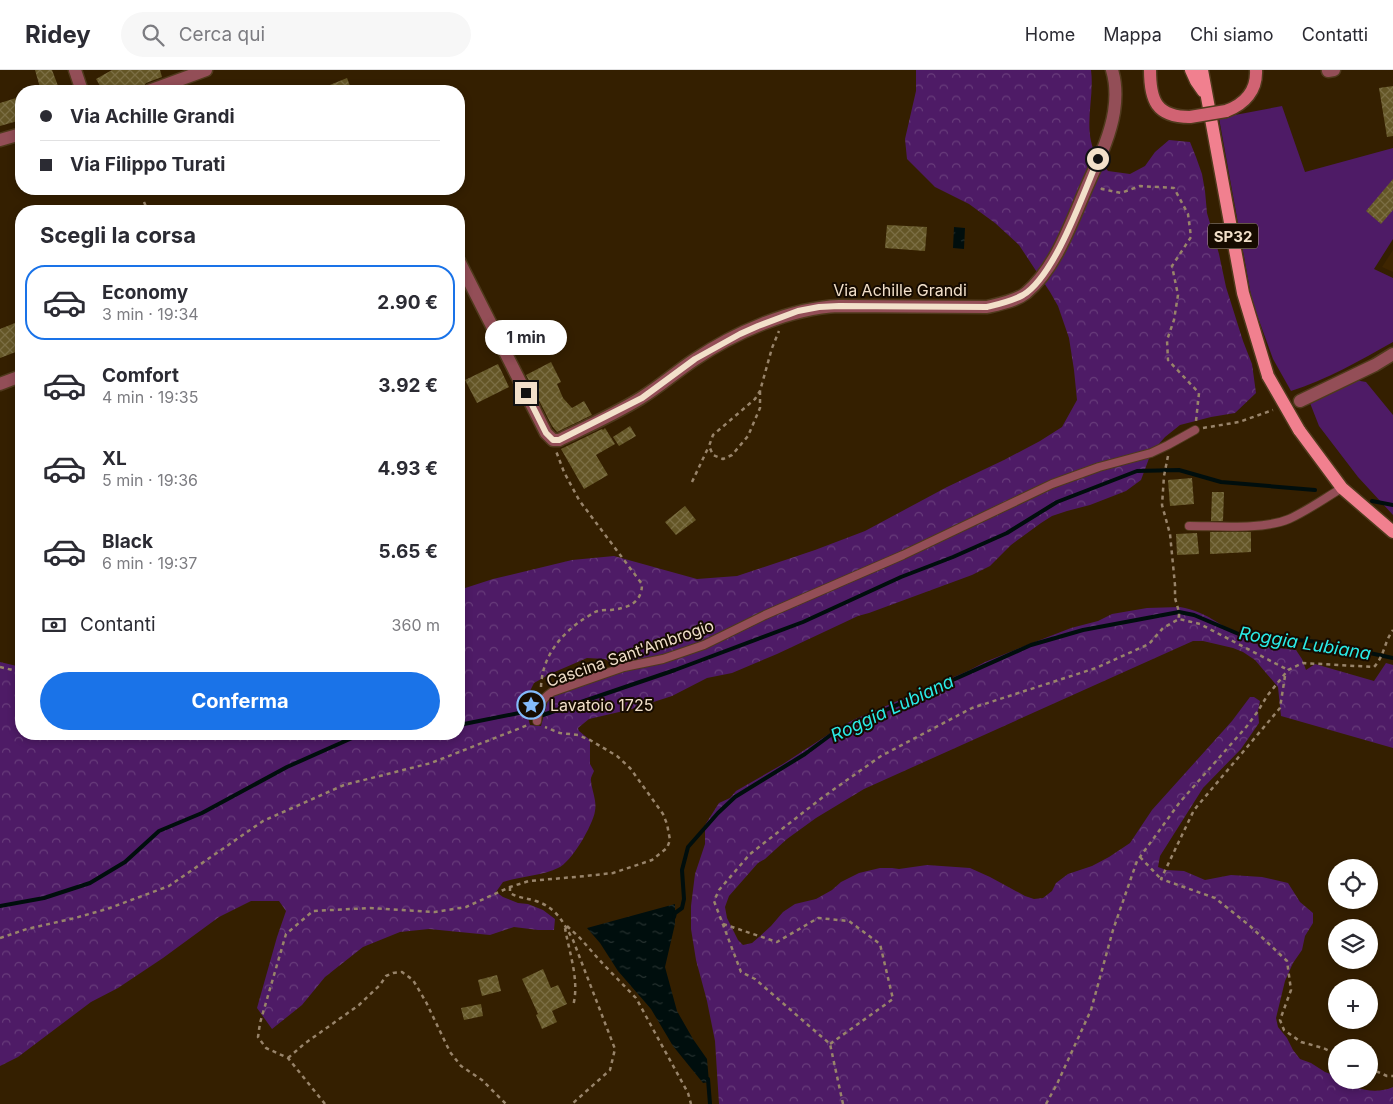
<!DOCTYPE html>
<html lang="it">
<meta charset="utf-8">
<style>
:root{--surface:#fff;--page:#f7f7f7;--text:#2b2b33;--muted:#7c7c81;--line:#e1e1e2;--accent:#1a73e8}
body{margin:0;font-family:Inter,sans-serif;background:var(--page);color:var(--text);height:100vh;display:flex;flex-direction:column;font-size:19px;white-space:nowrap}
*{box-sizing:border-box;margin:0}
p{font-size:16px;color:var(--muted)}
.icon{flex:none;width:28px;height:28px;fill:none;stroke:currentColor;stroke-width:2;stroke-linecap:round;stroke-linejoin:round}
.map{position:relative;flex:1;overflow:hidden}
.panel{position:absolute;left:15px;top:135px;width:450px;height:535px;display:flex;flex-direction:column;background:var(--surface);border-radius:20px;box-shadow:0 2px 8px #0003}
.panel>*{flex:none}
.top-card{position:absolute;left:15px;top:15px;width:450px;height:110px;border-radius:20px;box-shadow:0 2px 8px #0003;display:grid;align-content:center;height:110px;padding:0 25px;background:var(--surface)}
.controls{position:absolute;left:1328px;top:789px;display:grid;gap:10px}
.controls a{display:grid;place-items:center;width:50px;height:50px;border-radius:50%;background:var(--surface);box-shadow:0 2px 8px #0003;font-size:25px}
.end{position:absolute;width:22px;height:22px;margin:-11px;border:6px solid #f2e0ca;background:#111;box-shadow:0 0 0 2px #111}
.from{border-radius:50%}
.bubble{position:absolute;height:35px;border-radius:18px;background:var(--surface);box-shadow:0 2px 8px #0003;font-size:16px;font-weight:700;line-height:35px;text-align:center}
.top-card b{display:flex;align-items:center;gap:18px;height:48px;font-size:19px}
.top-card b+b{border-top:1px solid var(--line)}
.top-card i{width:12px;height:12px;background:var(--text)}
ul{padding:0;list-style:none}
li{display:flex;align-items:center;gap:15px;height:75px;margin:0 10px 8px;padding:0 15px;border:2px solid transparent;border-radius:20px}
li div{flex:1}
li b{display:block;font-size:19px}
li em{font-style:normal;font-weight:700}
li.selected{border-color:var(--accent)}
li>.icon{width:45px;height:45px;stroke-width:1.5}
h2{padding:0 25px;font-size:22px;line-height:60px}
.pay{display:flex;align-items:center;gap:12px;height:55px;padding:0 25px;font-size:19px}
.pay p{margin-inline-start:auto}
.button{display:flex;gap:10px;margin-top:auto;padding:10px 25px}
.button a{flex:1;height:58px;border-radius:30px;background:var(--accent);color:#fff;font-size:20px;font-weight:700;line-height:58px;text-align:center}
header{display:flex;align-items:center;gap:30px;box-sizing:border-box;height:70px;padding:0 25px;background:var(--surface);border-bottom:1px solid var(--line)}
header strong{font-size:24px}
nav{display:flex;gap:28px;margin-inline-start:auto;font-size:18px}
.search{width:350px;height:45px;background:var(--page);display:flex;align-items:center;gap:12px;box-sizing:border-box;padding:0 18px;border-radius:28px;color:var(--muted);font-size:19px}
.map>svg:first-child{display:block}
</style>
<header>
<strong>Ridey</strong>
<div class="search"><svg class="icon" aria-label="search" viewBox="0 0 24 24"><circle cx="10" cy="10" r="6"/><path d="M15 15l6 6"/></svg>Cerca qui</div>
<nav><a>Home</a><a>Mappa</a><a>Chi siamo</a><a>Contatti</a></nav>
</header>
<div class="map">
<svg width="1393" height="1034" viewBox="0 0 1393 1034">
<defs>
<pattern id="forest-crowns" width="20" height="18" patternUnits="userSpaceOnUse" patternTransform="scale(1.25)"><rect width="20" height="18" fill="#4e1b66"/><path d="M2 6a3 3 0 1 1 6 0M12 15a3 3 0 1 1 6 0" fill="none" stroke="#683c7b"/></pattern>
<pattern id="water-ripples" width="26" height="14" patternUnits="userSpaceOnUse" patternTransform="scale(1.25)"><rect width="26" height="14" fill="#000e0d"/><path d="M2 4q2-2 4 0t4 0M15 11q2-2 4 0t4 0" fill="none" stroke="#26312f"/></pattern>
<pattern id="building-cross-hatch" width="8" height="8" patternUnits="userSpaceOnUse" patternTransform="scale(1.25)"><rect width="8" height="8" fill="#645626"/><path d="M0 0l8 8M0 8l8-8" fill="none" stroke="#7b6e44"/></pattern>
</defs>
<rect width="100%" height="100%" fill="#341f00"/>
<path fill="#3e2500" d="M1393 180V202L1382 197Z"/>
<path fill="#4e1b66" d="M1282 36 1305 102 1393 78V169L1374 199 1393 208V272C1361 290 1326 310 1291 321L1273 289 1252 231 1219 48Z
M1355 310 1366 312 1393 345V445L1358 407 1319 356 1310 333Z"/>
<path fill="url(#forest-crowns)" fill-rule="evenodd" d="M916 0H1091C1095 31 1081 60 1098 89 1101 93 1105 97 1108 101L1130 104 1145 96 1155 82 1169 70 1190 72 1196 87 1202 104 1205 121 1207 143 1219 184 1226 217 1243 271 1252 294 1256 323 1235 343 1211 347 1180 355 1165 367 1151 383 1141 410 1126 421 1090 435 1067 441 1052 446 1041 453 1011 475 990 496 972 505 869 543 858 546 777 584 732 603 707 608 672 626 632 639 589 649 578 658 579 661 590 670V694L594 701C593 704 590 708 591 711 592 721 597 731 595 741 593 755 571 793 558 798 541 806 521 806 503 812L496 822 503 827 518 833 528 834 543 840 555 849 554 860H538L514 857 490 865 429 859 400 862 363 877 325 907 302 935 272 959 257 938 277 867 286 841 279 831H251L219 847 163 888 118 918 91 932 18 987 0 996V592L21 597V664H459V520L493 509 572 490 614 486 697 509 737 506 815 480 865 461 947 417 1004 390 1040 371 1062 357 1077 330 1074 300 1069 268 1058 236 1050 222 1019 175 995 153 969 134 935 117 907 89 905 69 916 21ZM587 588 605 589 615 595V596L553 626 548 630 541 656 530 655 524 633 534 613 550 604Z
M1180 537C1207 541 1226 560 1250 571 1263 577 1281 578 1296 580L1302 589 1306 600 1315 594 1374 611 1386 593 1393 595V678L1281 646 1278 617 1255 590 1243 582 1233 578 1203 571H1193L864 719 816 748 787 769 765 789 758 793 729 826 725 837 727 848 738 870 743 875 752 873 759 867 771 856 783 842 795 834 816 829 832 820 841 812 859 803 880 798H892L899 799 927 795 970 798 990 807 1025 826 1034 829 1043 828 1052 821 1056 813 1068 804 1092 796 1109 787 1130 773 1152 740 1232 651 1250 627H1254L1260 631 1258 641 1259 653 1241 679 1203 718 1160 786 1158 797 1166 800 1184 801 1205 810 1231 805 1262 807 1288 813 1300 832 1313 843V853L1305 866 1302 880 1293 893 1285 911 1276 948 1278 957 1287 968 1293 980 1300 989 1311 993 1325 1002 1336 1006V1010C1346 1010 1347 1013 1356 1017 1368 1022 1382 1022 1393 1017V1034H719L715 971 707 931 696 890 691 859V836L695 804 705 774V755L719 733 730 728 736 721 783 694 829 664 853 650 968 601 985 592 1035 572 1071 558 1098 551 1112 544 1147 538Z"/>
<path fill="url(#water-ripples)" d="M954 157 965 158 964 179 953 178Z
M675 834V854L665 897 677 941 693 969 707 989 709 1012 703 1013 673 976 651 939 618 901 600 873 587 858Z"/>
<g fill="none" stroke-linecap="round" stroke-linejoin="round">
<path stroke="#000e0d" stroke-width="4" d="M1372 431 1393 435
M543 645 675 600 803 552 901 507 953 487 1007 463 1057 432 1137 401 1179 400 1221 412 1315 420
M459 655 524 642
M0 836 44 828 90 813 125 792 159 761 202 743 287 697 361 664
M674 847 675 843 682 838 684 829 682 800 688 777 718 743 735 727 805 684 832 664 1031 575 1083 560 1179 542 1194 545 1241 565 1319 572 1393 588
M708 1009 710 1034"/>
</g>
<path fill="url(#building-cross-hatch)" d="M35 0H52L60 21H41Z
M112 0H160L162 7 146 13 142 18 132 21H103L96 9Z
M347 8 352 21H315Z
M1393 16V66L1387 67 1379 18Z
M16 28 21 44V50L0 56V33Z
M1393 109V140L1381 154 1366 141Z
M887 155 927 157 925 181 885 178Z
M15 253 21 270V280L0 288V259Z
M551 292 561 312 557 314 563 328 572 338 584 331 592 345 557 362 552 356 526 305Z
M498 294 509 317 477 333 465 310Z
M630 356 636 366 619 376 613 367Z
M605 358 615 374 596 385 608 405 584 419 561 379 602 359 603 360Z
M1192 408 1194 434 1170 436 1168 410Z
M1212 422H1224L1223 451H1211Z
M685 436 696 450 676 465 665 452Z
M1210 462H1251V482L1210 484Z
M1197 463 1199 484 1177 485 1176 464Z
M543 899 551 918 558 915 567 934 552 941 557 952 542 959 536 945 538 944 522 909Z
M497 905 501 921 482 926 478 910Z
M481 934 483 946 464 950 461 938Z"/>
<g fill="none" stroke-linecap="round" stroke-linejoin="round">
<g stroke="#4f3a1c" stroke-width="10">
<path id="lane" d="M1189 456C1218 456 1263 460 1289 449 1307 441 1325 428 1342 418
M537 651C538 637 540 630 552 622L624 597 663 589 704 575 765 545 903 485 1052 414 1099 397 1151 383 1168 375 1195 360"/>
</g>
<g stroke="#4f3a1c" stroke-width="15">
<path id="street" d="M75 0 82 21
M1328 1 1334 0
M149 21 206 0
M0 70 21 64
M459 191 546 363 553 370H559C586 357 615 344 641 328 659 317 676 302 694 290 734 263 790 238 839 236L987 237C1000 234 1016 231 1026 223 1057 197 1072 150 1088 114 1098 91 1110 67 1114 42 1116 29 1116 13 1112 0
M0 314 21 306
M1300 331 1375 295 1393 284"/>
</g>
<g stroke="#4f3a1c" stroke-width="15">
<path id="secondary" d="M1150 0C1150 30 1156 47 1190 47
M1226 41C1245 34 1257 20 1256 0"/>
</g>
<g stroke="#4f3a1c" stroke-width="15">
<path id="primary" d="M1191 0 1196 11 1203 21
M1202 0 1243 223 1268 306
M1299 360 1342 418 1393 462"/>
</g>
<path stroke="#98846a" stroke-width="2.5" stroke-dasharray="4 4" stroke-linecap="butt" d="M1101 118 1102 119 1121 123 1140 116 1174 118 1188 144 1191 167 1172 196 1178 225 1174 250 1167 270 1168 290 1199 323 1196 351
M144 132 148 141
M760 321V338L748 366 732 385 723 389 713 385 709 376 713 365 755 329 760 321 772 278 779 261
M1203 358 1239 352 1273 340
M1168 386 1164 406 1162 435 1170 464 1175 515V528L1179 542V549
M692 412 709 376
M0 597 21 602
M1285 606 1280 638 1194 740 1161 809 1215 828 1250 856 1287 891 1291 920 1280 950 1284 960 1301 972 1323 978 1336 984
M541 617C542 588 559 566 582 550 586 548 591 544 595 542 599 540 606 540 611 540 628 538 642 533 642 514L579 430 564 402 556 381
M1140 787 1161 809
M510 817V823C518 828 527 828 536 831 557 838 563 852 573 870L615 979 610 1000 572 1034
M723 854 777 872 818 848 849 851 880 874 893 929 830 974
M567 856 580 868 603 894 636 928 688 1023 691 1034
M565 858C569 882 580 911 573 936
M0 868 27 859 75 848 107 839 169 816 263 751 344 715 431 693 528 655
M288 988 304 974 359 935 380 915 386 906 393 903 402 902 413 910 426 932 450 982 461 996 482 1010 506 1034
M1369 998 1387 1006H1393
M325 1034 288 988 266 978 258 967 260 953 286 864 313 841 370 838 435 842 466 837 510 817 529 811 586 806 613 803 652 790 667 778 670 770 667 754 663 744 630 698 617 686 590 670 578 665 560 663 545 657
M843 1034 830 974 755 909 741 902 714 831 719 820 750 784 823 727 881 686 972 638 1096 598 1149 574 1163 558 1179 549 1200 554 1288 600
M1046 1034 1057 1014 1091 940 1113 860 1137 791 1140 787 1180 732 1247 656 1258 641 1267 626 1288 600 1303 593 1374 597C1385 585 1384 572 1393 560"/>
<use href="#lane" stroke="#934e57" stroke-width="8"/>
<use href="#street" stroke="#934e57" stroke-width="12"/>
<use href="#secondary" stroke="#d16373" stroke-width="12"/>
<use href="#primary" stroke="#f1808f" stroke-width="12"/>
<g stroke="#4f3a1c" stroke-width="15" stroke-linecap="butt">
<path id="secondary-bridge" d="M1190 47 1226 41"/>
</g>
<g stroke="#4f3a1c" stroke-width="15" stroke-linecap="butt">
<path id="primary-bridge" d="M1268 306 1299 360"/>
</g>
<use href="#secondary-bridge" stroke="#d16373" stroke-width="12"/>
<use href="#primary-bridge" stroke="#f1808f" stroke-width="12"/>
</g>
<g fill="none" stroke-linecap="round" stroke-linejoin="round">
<path stroke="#f2e0ca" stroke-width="6" d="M526 323 546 363 553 370H559L642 328 695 289 740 264 758 256 798 241 819 237 839 236 987 237C999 234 1012 231 1023 225 1055 206 1083 124 1098 89"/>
</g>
<defs>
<g id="sight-ring" transform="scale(1.4375)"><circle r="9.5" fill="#160b00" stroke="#84bbfb" stroke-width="1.5"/><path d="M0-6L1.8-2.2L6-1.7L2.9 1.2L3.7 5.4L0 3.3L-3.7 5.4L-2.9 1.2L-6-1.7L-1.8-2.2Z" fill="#84bbfb"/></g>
</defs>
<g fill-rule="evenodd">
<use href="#sight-ring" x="531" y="635"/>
</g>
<g text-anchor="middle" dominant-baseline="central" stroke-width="4" stroke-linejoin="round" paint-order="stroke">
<rect fill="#160b00" stroke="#b0a08d" stroke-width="1" x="1208" y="153.5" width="50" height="25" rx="4"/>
<g font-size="15" font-weight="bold" fill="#f2e0ca">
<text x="1233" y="166">SP32</text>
</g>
<g font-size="16" fill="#f2e0ca" stroke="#160b00">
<text x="900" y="220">Via Achille Grandi</text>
<text transform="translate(630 583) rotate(-19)">Cascina Sant'Ambrogio</text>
</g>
<g font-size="16" fill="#f2e0ca" stroke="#160b00" text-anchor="start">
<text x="550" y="635">Lavatoio 1725</text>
</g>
<g font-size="18" font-style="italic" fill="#2aebe7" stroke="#160b00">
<text transform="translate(1305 573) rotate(9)">Roggia Lubiana</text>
<text transform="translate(892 638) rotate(-25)">Roggia Lubiana</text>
</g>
</g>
</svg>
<div class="controls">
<a><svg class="icon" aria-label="locate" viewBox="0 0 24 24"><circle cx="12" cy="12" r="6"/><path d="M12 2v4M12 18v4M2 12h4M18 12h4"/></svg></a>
<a><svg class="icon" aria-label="layers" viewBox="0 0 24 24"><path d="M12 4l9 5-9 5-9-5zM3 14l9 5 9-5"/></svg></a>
<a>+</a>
<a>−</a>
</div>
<i class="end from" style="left:1098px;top:89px"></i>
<i class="end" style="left:526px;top:323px"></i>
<div class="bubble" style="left:485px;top:250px;width:82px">1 min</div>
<div class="top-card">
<b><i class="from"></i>Via Achille Grandi</b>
<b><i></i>Via Filippo Turati</b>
</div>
<section class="panel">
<h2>Scegli la corsa</h2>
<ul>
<li class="selected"><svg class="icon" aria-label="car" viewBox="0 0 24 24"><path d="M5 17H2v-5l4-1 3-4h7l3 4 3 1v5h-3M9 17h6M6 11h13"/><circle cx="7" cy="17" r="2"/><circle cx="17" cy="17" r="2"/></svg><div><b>Economy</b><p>3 min · 19:34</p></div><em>2.90 €</em></li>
<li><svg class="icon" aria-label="car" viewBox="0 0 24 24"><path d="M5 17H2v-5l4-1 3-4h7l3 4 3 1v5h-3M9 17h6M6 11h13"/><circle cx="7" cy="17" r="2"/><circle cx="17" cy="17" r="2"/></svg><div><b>Comfort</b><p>4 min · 19:35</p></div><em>3.92 €</em></li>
<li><svg class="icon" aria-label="car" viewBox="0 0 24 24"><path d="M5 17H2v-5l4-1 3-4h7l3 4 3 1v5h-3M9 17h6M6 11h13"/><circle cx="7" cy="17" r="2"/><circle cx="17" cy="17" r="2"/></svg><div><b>XL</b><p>5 min · 19:36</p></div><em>4.93 €</em></li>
<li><svg class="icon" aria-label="car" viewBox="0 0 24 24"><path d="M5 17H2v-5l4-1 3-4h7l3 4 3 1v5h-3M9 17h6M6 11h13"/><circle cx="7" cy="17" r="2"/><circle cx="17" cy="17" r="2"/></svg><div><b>Black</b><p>6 min · 19:37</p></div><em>5.65 €</em></li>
</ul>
<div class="pay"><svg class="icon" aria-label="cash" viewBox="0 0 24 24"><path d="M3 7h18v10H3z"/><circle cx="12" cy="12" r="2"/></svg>Contanti<p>360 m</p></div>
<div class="button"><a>Conferma</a></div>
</section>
</div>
